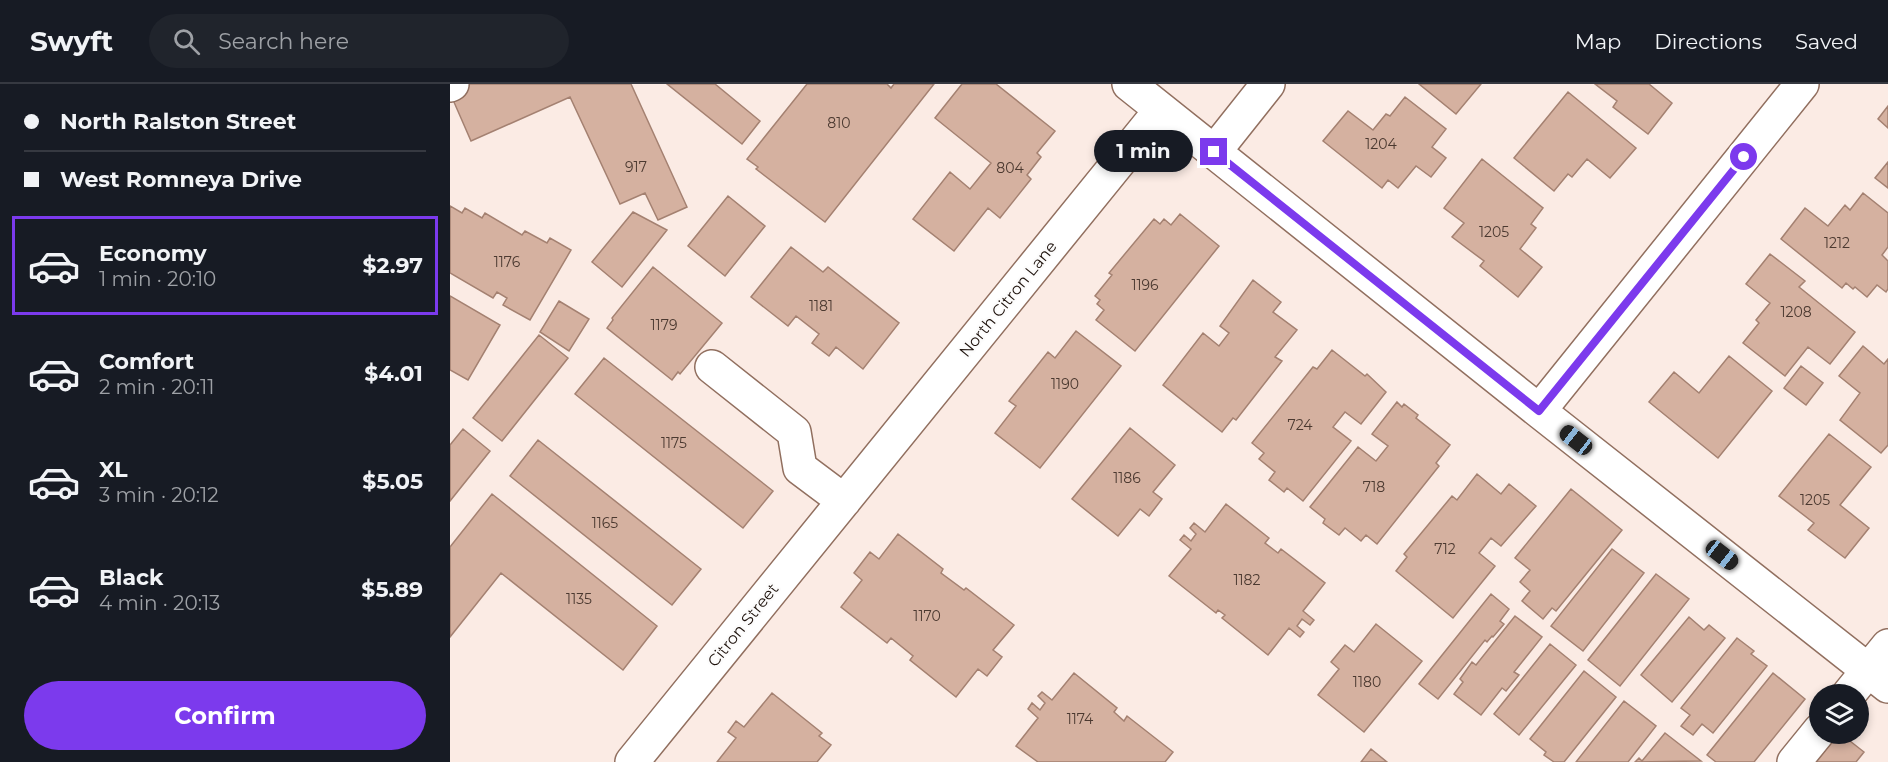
<!DOCTYPE html>
<meta charset="utf-8">
<style>
:root{--surface:#171b24;--page:#20242c;--text:#f1f3f6;--muted:#9ea1a6;--line:#363941;--accent:#7c3aed}
body{margin:0;font-family:Montserrat,sans-serif;background:var(--page);color:var(--text);height:100vh;display:flex;flex-direction:column;font-size:22px;white-space:nowrap}
*{box-sizing:border-box;margin:0}
p{font-size:20px;color:var(--muted)}
.icon{flex:none;width:33px;height:33px;fill:none;stroke:currentColor;stroke-width:2;stroke-linecap:round;stroke-linejoin:round}
.map{position:relative;flex:1;overflow:hidden}
.sheet{display:flex;flex-direction:column;background:var(--surface);width:450px}
.sheet>*{flex:none}
.top-card{display:grid;align-content:center;height:132px;padding:0 24px;background:var(--surface)}
.buttons{position:absolute;left:1359px;top:600px;display:grid;gap:12px}
.buttons a{display:grid;place-items:center;width:60px;height:60px;border-radius:50%;background:var(--surface);box-shadow:0 3px 9px #0003;font-size:30px}
.end{position:absolute;width:27px;height:27px;margin:-14px;border:8px solid #7c3aed;background:#fff;box-shadow:0 0 0 3px #fff}
.from{border-radius:50%}
.bubble{position:absolute;height:42px;border-radius:21px;background:var(--surface);box-shadow:0 3px 9px #0003;font-size:20px;font-weight:700;line-height:42px;text-align:center}
.car{position:absolute;width:18px;height:36px;margin:-18px -9px;border-radius:8px;box-shadow:0 0 4px 2px #0007;background:linear-gradient(#222 24%,#8ab4d8 0 40%,#222 0 76%,#8ab4d8 0 86%,#222 0)}
.top-card b{display:flex;align-items:center;gap:21px;height:57px;font-size:22px}
.top-card b+b{border-top:2px solid var(--line)}
.top-card i{width:15px;height:15px;background:var(--text)}
ul{padding:0;list-style:none}
li{display:flex;align-items:center;gap:18px;height:99px;margin:0 12px 9px;padding:0 12px;border:3px solid transparent;border-radius:0px}
li div{flex:1}
li b{display:block;font-size:22px}
li em{font-style:normal;font-weight:700}
li.selected{border-color:var(--accent)}
li>.icon{width:54px;height:54px;stroke-width:1.5}
.action{display:flex;gap:12px;margin-top:auto;padding:12px 24px}
.action a{flex:1;height:69px;border-radius:36px;background:var(--accent);color:#fff;font-size:24px;font-weight:700;line-height:69px;text-align:center}
header{display:flex;align-items:center;gap:36px;box-sizing:border-box;height:84px;padding:0 30px;background:var(--surface);border-bottom:2px solid var(--line)}
header strong{font-size:28px}
nav{display:flex;gap:33px;margin-inline-start:auto;font-size:21px}
.search{width:420px;height:54px;background:var(--page);display:flex;align-items:center;gap:15px;box-sizing:border-box;padding:0 21px;border-radius:33px;color:var(--muted);font-size:22px}
main{display:flex;flex:1;min-height:0}
.map>svg:first-child{display:block}
</style>
<header>
<strong>Swyft</strong>
<div class="search"><svg class="icon" aria-label="search" viewBox="0 0 24 24"><circle cx="10" cy="10" r="6"/><path d="M15 15l6 6"/></svg>Search here</div>
<nav><a>Map</a><a>Directions</a><a>Saved</a></nav>
</header>
<main>
<section class="sheet">
<div class="top-card">
<b><i class="from"></i>North Ralston Street</b>
<b><i></i>West Romneya Drive</b>
</div>
<ul>
<li class="selected"><svg class="icon" aria-label="car" viewBox="0 0 24 24"><path d="M5 17H2v-5l4-1 3-4h7l3 4 3 1v5h-3M9 17h6M6 11h13"/><circle cx="7" cy="17" r="2"/><circle cx="17" cy="17" r="2"/></svg><div><b>Economy</b><p>1 min · 20:10</p></div><em>$2.97</em></li>
<li><svg class="icon" aria-label="car" viewBox="0 0 24 24"><path d="M5 17H2v-5l4-1 3-4h7l3 4 3 1v5h-3M9 17h6M6 11h13"/><circle cx="7" cy="17" r="2"/><circle cx="17" cy="17" r="2"/></svg><div><b>Comfort</b><p>2 min · 20:11</p></div><em>$4.01</em></li>
<li><svg class="icon" aria-label="car" viewBox="0 0 24 24"><path d="M5 17H2v-5l4-1 3-4h7l3 4 3 1v5h-3M9 17h6M6 11h13"/><circle cx="7" cy="17" r="2"/><circle cx="17" cy="17" r="2"/></svg><div><b>XL</b><p>3 min · 20:12</p></div><em>$5.05</em></li>
<li><svg class="icon" aria-label="car" viewBox="0 0 24 24"><path d="M5 17H2v-5l4-1 3-4h7l3 4 3 1v5h-3M9 17h6M6 11h13"/><circle cx="7" cy="17" r="2"/><circle cx="17" cy="17" r="2"/></svg><div><b>Black</b><p>4 min · 20:13</p></div><em>$5.89</em></li>
</ul>
<div class="action"><a>Confirm</a></div>
</section>
<div class="map">
<svg width="1438" height="678" viewBox="0 0 1438 678">
<rect width="100%" height="100%" fill="#fbebe4"/>
<path fill="#d5b1a0" stroke="#a48171" stroke-width="1.5" d="M20 0H181L237 123 208 136 195 109 170 120 120 13 21 57 0 9Z
M217 0H265L310 37 292 60Z
M357 0H437L441 4 444 0H484L375 138 306 85 308 83 297 75Z
M512 0H546L605 47 587 69 591 73 577 91 581 95 550 134 538 124 504 167 463 135 500 88 520 105 541 79 485 34Z
M969 0H1031L1006 30Z
M1145 0H1199L1222 19 1198 50 1163 23 1167 17Z
M1118 8 1186 64 1160 94 1137 75 1122 93 1118 90 1104 107 1064 74Z
M955 13 996 45 982 63 996 74 981 93 966 82 948 104 938 96 932 104 873 57 898 27 923 46 936 30 940 32Z
M1438 22V44L1428 35Z
M1032 75 1093 124 1081 140 1086 144 1070 165 1092 183 1068 213 1030 182 1034 177 1002 153 1014 139 994 124Z
M1438 78V104L1425 94Z
M1413 109 1438 129V163L1432 171 1438 177V205L1436 208 1427 201 1417 213 1405 203 1403 205 1396 199 1392 204 1331 155 1355 124 1378 142 1395 121 1400 126Z
M278 112 315 142 275 192 238 162Z
M0 122 12 129 15 124 32 134 35 129 72 151 75 147 97 159 100 154 121 166 80 236 53 221 57 214 47 208 43 214 0 189Z
M183 128 217 146 172 203 142 178Z
M730 130 769 162 685 267 646 236 654 226 647 220 650 216 645 212 662 191 659 189 704 135 710 140 714 135 721 141Z
M341 163 373 188 378 183 449 239 413 285 386 263 379 272 362 259 369 250 346 232 338 242 301 213Z
M1320 170 1355 197 1349 203 1405 248 1380 280 1358 263 1335 292 1293 259 1309 239 1306 236 1320 219 1296 200Z
M203 183 272 239 230 290 228 288 222 296 157 244 163 236 162 234Z
M803 196 831 218 823 228 847 246 825 273 832 277 786 336 783 334 772 348 713 301 753 249 769 262 779 249 770 242Z
M0 212 50 241 18 296 0 286Z
M109 217 139 235 119 267 90 248Z
M626 247 671 282 590 384 545 349 566 322 559 317 598 268 605 274Z
M89 251 118 274 52 357 23 334Z
M1413 262 1434 280 1438 275V361L1431 369 1390 336 1410 309 1389 292Z
M882 266 915 292 917 290 936 308 911 340 895 328 883 343 901 357 853 417 837 404 834 408 819 396 825 388 809 375 814 369 802 359 863 283 867 285Z
M1279 272 1322 307 1268 374 1199 318 1224 288 1249 309Z
M154 274 323 407 293 444 125 310Z
M1351 282 1373 299 1356 321 1334 304Z
M947 318 952 323 954 320 968 331 966 334 1000 361 986 379 989 382 927 460 916 451 911 457 895 444 889 451 873 439 875 435 860 423 908 363 926 377 938 362 922 350Z
M680 344 725 381 703 408 712 415 699 432 690 425 668 452 622 415Z
M13 345 40 367 0 417V361Z
M1379 350 1421 383 1390 421 1419 444 1395 474 1358 446 1364 439 1329 412Z
M88 356 251 485 222 521 60 392Z
M1027 390 1051 410 1059 400 1086 422 1051 462 1041 454 1029 469 1045 482 1003 534 946 487 957 473 954 470 1002 412 1007 416Z
M1121 405 1172 446 1106 527 1102 524 1093 535 1072 517 1080 507 1070 498 1080 486 1065 474Z
M42 410 207 542 173 586 51 489 0 553V463Z
M776 420 819 454 815 459 828 469 831 465 875 499 853 527 864 536 860 541 852 535 847 542 854 548 850 553 839 544 818 571 772 534 775 531 768 526 766 529 719 492 741 465 730 456 734 451 741 457 746 450 740 444 744 439 755 448Z
M448 450 493 485 491 489 514 506 516 504 564 541 543 566 552 573 537 592 528 585 506 613 460 576 463 572 441 554 437 559 391 523 412 496 404 489 420 468 429 475Z
M1162 465 1194 489 1133 567 1101 542Z
M1206 490 1239 515 1170 602 1138 576Z
M1041 510 1059 525 1050 537 1054 540 1043 553 1042 552 1037 558 1035 556 988 615 969 600Z
M1065 532 1092 553 1064 588 1069 591 1056 607 1052 604 1031 631 1004 610 1013 598 1010 595 1022 578 1026 581Z
M1239 533 1254 546 1259 541 1275 554 1222 618 1191 591Z
M926 540 972 577 914 648 868 611 889 585 881 578 895 561 904 568Z
M1287 554 1304 567 1301 570 1317 582 1263 649 1252 640 1243 651 1231 642 1240 631 1231 624Z
M1100 560 1126 581 1069 651 1044 630Z
M1134 587 1166 613 1114 678H1104L1094 671 1096 668 1080 655Z
M624 589 667 624 664 628 674 637 677 632 723 668 715 678H588L566 662 588 634 578 625 582 619 590 626 595 619 588 612 592 608 602 616Z
M1323 589 1355 615 1304 678H1266L1257 671Z
M322 609 372 649 369 652 381 661 367 678H267L286 654 278 648 286 637 294 643Z
M1174 617 1206 642 1178 678H1126Z
M1215 649 1251 677 1185 678 1189 674 1192 677Z
M1385 650H1391L1414 668 1406 678H1362Z
M921 665 937 678H911Z"/>
<g fill="none" stroke-linecap="round" stroke-linejoin="round">
<g stroke="#916f5f" stroke-width="36">
<path id="minor" d="M679 0 1089 327 1438 602
M0 1 2 0
M764 68 818 0
M262 283 344 348 350 384 394 417
M1089 327 1352 0
M1399 610 1438 562
M182 678 711 26
M1344 678 1370 646"/>
</g>
<use href="#minor" stroke="#fff" stroke-width="33"/>
</g>
<g fill="none" stroke-linecap="round" stroke-linejoin="round">
<path stroke="#7c3aed" stroke-width="8" d="M764 68 1089 327 1294 73"/>
</g>
<g text-anchor="middle" dominant-baseline="central" stroke-width="4.5" stroke-linejoin="round" paint-order="stroke">
<g font-size="14" fill="#4b3930">
<text x="389" y="39">810</text>
<text x="931" y="60">1204</text>
<text x="186" y="83">917</text>
<text x="560" y="84">804</text>
<text x="1044" y="148">1205</text>
<text x="1387" y="159">1212</text>
<text x="57" y="178">1176</text>
<text x="695" y="201">1196</text>
<text x="371" y="222">1181</text>
<text x="1346" y="228">1208</text>
<text x="214" y="241">1179</text>
<text x="615" y="300">1190</text>
<text x="850" y="341">724</text>
<text x="224" y="359">1175</text>
<text x="677" y="394">1186</text>
<text x="924" y="403">718</text>
<text x="1365" y="416">1205</text>
<text x="155" y="439">1165</text>
<text x="995" y="465">712</text>
<text x="797" y="496">1182</text>
<text x="129" y="515">1135</text>
<text x="477" y="532">1170</text>
<text x="917" y="598">1180</text>
<text x="630" y="635">1174</text>
</g>
<g font-size="16" fill="#1d110b" stroke="#fcfcfc">
<text transform="translate(558 215) rotate(-51)">North Citron Lane</text>
<text transform="translate(293 541) rotate(-51)">Citron Street</text>
</g>
</g>
</svg>
<div class="buttons">
<a><svg class="icon" aria-label="layers" viewBox="0 0 24 24"><path d="M12 4l9 5-9 5-9-5zM3 14l9 5 9-5"/></svg></a>
</div>
<i class="end from" style="left:1294px;top:73px"></i>
<i class="end" style="left:764px;top:68px"></i>
<div class="bubble" style="left:644px;top:46px;width:99px">1 min</div>
<i class="car" style="left:1126px;top:356px;rotate:308deg"></i>
<i class="car" style="left:1272px;top:471px;rotate:128deg"></i>
</div>
</main>
